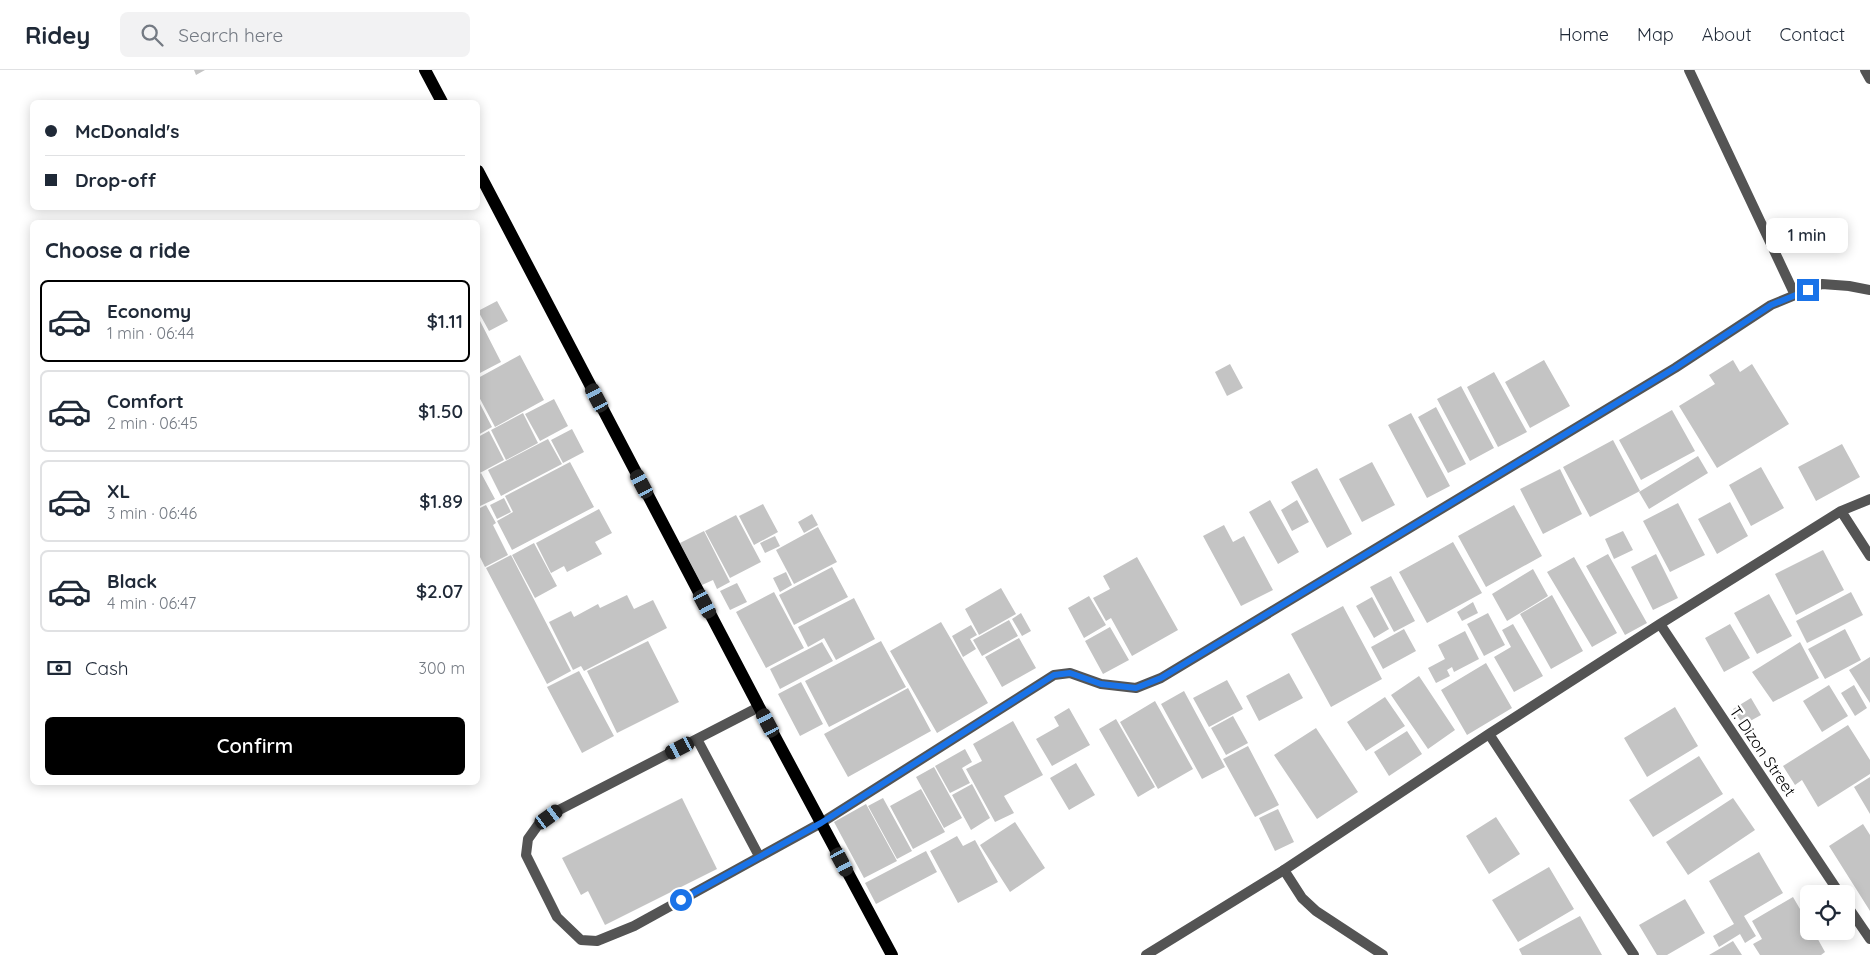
<!DOCTYPE html>
<meta charset="utf-8">
<style>
:root{--surface:#fff;--page:#f2f2f3;--text:#1f2937;--muted:#747a83;--line:#e0e1e3;--accent:#000}
body{margin:0;font-family:Quicksand,sans-serif;background:var(--page);color:var(--text);height:100vh;display:flex;flex-direction:column;font-size:19px;white-space:nowrap}
*{box-sizing:border-box;margin:0}
p{font-size:16px;color:var(--muted)}
.icon{flex:none;width:28px;height:28px;fill:none;stroke:currentColor;stroke-width:2;stroke-linecap:round;stroke-linejoin:round}
.map{position:relative;flex:1;overflow:hidden}
.sheet{position:absolute;left:30px;top:150px;width:450px;height:565px;display:flex;flex-direction:column;background:var(--surface);border-radius:8px;box-shadow:0 2px 12px #0003}
.sheet>*{flex:none}
.hud{position:absolute;left:30px;top:30px;width:450px;height:110px;border-radius:8px;box-shadow:0 2px 12px #0003;display:grid;align-content:center;height:110px;padding:0 15px;background:var(--surface)}
.fabs{position:absolute;left:1800px;top:815px;display:grid;gap:10px}
.fabs a{display:grid;place-items:center;width:55px;height:55px;border-radius:8px;background:var(--surface);box-shadow:0 2px 12px #0003;font-size:25px}
.end{position:absolute;width:22px;height:22px;margin:-11px;border:6px solid #1a73e8;background:#fff;box-shadow:0 0 0 2px #fff}
.from{border-radius:50%}
.bubble{position:absolute;height:35px;border-radius:8px;background:var(--surface);box-shadow:0 2px 12px #0003;font-size:16px;font-weight:600;line-height:35px;text-align:center}
.car{position:absolute;width:15px;height:30px;margin:-15px -8px;border-radius:6px;box-shadow:0 0 4px 1px #0007;background:linear-gradient(#222 24%,#8ab4d8 0 40%,#222 0 76%,#8ab4d8 0 86%,#222 0)}
.hud b{display:flex;align-items:center;gap:18px;height:48px;font-size:19px}
.hud b+b{border-top:1px solid var(--line)}
.hud i{width:12px;height:12px;background:var(--text)}
ul{padding:0;list-style:none}
li{display:flex;align-items:center;gap:15px;height:82px;margin:0 10px 8px;padding:0 5px;border:2px solid var(--line);border-radius:8px}
li div{flex:1}
li b{display:block;font-size:19px}
li em{font-style:normal;font-weight:600}
li.on{border-color:var(--accent)}
li>.icon{width:45px;height:45px;stroke-width:1.5}
h2{padding:0 15px;font-size:22px;line-height:60px}
.pay{display:flex;align-items:center;gap:12px;height:55px;padding:0 15px;font-size:19px}
.pay p{margin-inline-start:auto}
.button{display:flex;gap:10px;margin-top:auto;padding:10px 15px}
.button a{flex:1;height:58px;border-radius:8px;background:var(--accent);color:#fff;font-size:20px;font-weight:600;line-height:58px;text-align:center}
header{display:flex;align-items:center;gap:30px;box-sizing:border-box;height:70px;padding:0 25px;background:var(--surface);border-bottom:1px solid var(--line)}
header strong{font-size:24px}
nav{display:flex;gap:28px;margin-inline-start:auto;font-size:18px}
.search{width:350px;height:45px;background:var(--page);display:flex;align-items:center;gap:12px;box-sizing:border-box;padding:0 18px;border-radius:8px;color:var(--muted);font-size:19px}
.map>svg:first-child{display:block}
</style>
<header>
<strong>Ridey</strong>
<div class="search"><svg class="icon" aria-label="search" viewBox="0 0 24 24"><circle cx="10" cy="10" r="6"/><path d="M15 15l6 6"/></svg>Search here</div>
<nav><a>Home</a><a>Map</a><a>About</a><a>Contact</a></nav>
</header>
<div class="map">
<svg width="1870" height="885" viewBox="0 0 1870 885">
<rect width="100%" height="100%" fill="#fff"/>
<path fill="#c4c4c4" d="M194 0H205L196 5Z
M497 231 508 251 489 261 478 241Z
M478 247 501 292 478 304Z
M520 285 544 330 495 357 478 325V308Z
M1544 290 1570 336 1530 358 1505 312Z
M1733 290 1740 302 1752 294 1789 354 1717 398 1679 336 1715 314 1709 305Z
M1230 294 1243 318 1227 326 1215 302Z
M1494 302 1527 362 1498 377 1467 317Z
M1461 316 1494 378 1470 391 1437 329Z
M554 329 568 356 540 371 525 344Z
M478 330 492 357 478 365Z
M1436 337 1466 394 1448 403 1418 347Z
M1672 340 1695 381 1641 410 1619 370Z
M523 343 538 373 506 390 491 360Z
M1411 343 1450 416 1427 428 1388 355Z
M572 359 584 382 563 393 551 370Z
M489 361 504 390 478 404V367Z
M548 369 562 394 501 426 488 400Z
M1613 370 1640 421 1590 447 1563 397Z
M1842 374 1860 407 1816 431 1798 397Z
M1698 386 1708 403 1649 439 1639 422Z
M570 392 594 437 512 480 497 451 513 442 505 426Z
M1372 392 1395 435 1362 452 1339 409Z
M1761 397 1784 438 1751 456 1729 415Z
M1317 398 1352 464 1327 478 1291 412Z
M1560 399 1582 444 1543 464 1520 419Z
M481 403 495 429 478 437V405Z
M504 428 511 442 497 449 490 435Z
M1270 430 1299 482 1278 494 1249 442Z
M1297 430 1309 452 1292 461 1281 440Z
M1730 432 1748 466 1717 484 1698 449Z
M1678 433 1705 485 1670 502 1643 451Z
M763 434 778 462 754 475 739 446Z
M486 435 496 453 493 455 508 485 485 497 478 483V439Z
M1514 435 1542 486 1486 517 1458 466Z
M599 439 612 463 595 472 602 484 567 502 564 496 551 503 536 473Z
M812 444 818 455 804 463 798 452Z
M736 445 761 492 730 508 705 461Z
M1224 455 1233 472 1244 466 1273 520 1241 536 1203 466Z
M818 457 837 492 794 514 776 480Z
M704 461 730 512 717 519 713 510 702 515 680 473Z
M1623 461 1633 480 1614 489 1605 469Z
M775 466 780 476 765 483 760 473Z
M1453 472 1482 523 1427 553 1399 502Z
M534 473 557 516 535 528 512 485Z
M1823 480 1844 520 1796 545 1775 504Z
M1608 484 1647 553 1625 565 1586 496Z
M1656 484 1678 528 1653 540 1631 497Z
M511 485 571 601 547 614 486 498Z
M1137 487 1178 560 1132 586 1111 548 1106 551 1093 528 1110 519 1103 506Z
M1574 487 1617 563 1592 577 1547 502Z
M832 497 848 527 794 555 779 525Z
M1533 499 1548 526 1507 551 1492 524Z
M786 502 792 515 780 522 773 508Z
M1391 506 1415 551 1394 562 1370 517Z
M737 513 747 532 730 540 720 521Z
M1001 518 1016 544 979 565 965 539Z
M774 522 804 578 766 598 736 542Z
M1851 522 1863 545 1807 573 1796 551Z
M1769 524 1792 566 1757 584 1734 543Z
M627 525 634 539 653 530 667 558 584 601 581 596 573 600 549 552 571 541 574 547 598 534 600 538Z
M1552 525 1583 581 1551 599 1520 544Z
M1089 526 1106 555 1084 568 1068 538Z
M1372 527 1389 559 1374 568 1356 536Z
M854 528 875 569 836 590 824 568 808 577 798 557Z
M1473 532 1478 543 1462 551 1457 542Z
M1343 536 1382 609 1331 637 1291 564Z
M1021 543 1031 561 1022 566 1012 549Z
M1488 543 1505 575 1484 586 1467 554Z
M1009 550 1018 566 982 586 973 570Z
M941 552 988 633 937 663 890 581Z
M1513 554 1543 606 1514 622 1494 587 1511 577 1502 560Z
M1730 554 1750 588 1724 602 1705 568Z
M971 555 977 565 970 569 976 579 963 587 952 566Z
M1110 557 1129 590 1103 604 1085 571Z
M1404 559 1416 581 1383 599 1371 577Z
M1845 559 1861 590 1825 609 1808 579Z
M1465 561 1479 589 1454 602 1452 597 1447 600 1450 606 1436 613 1428 598 1445 589 1438 575Z
M1019 568 1036 598 1002 617 985 587Z
M648 571 679 632 617 663 587 601Z
M881 571 906 617 829 657 805 611Z
M822 572 833 591 780 619 770 599Z
M1800 572 1819 608 1773 632 1752 602Z
M1870 587V633L1849 600Z
M1486 593 1512 638 1467 665 1441 620Z
M579 601 614 666 582 683 547 617Z
M1289 603 1303 628 1259 651 1246 626Z
M1419 606 1455 660 1428 679 1391 625Z
M1227 610 1243 639 1209 657 1193 628Z
M801 612 823 654 800 666 778 624Z
M1829 615 1848 646 1822 662 1803 631Z
M1854 615 1867 638 1855 646 1841 623Z
M908 618 931 661 848 707 824 664Z
M1184 621 1225 697 1202 709 1161 634Z
M1385 627 1405 656 1366 681 1347 652Z
M1751 628 1761 645 1743 655 1733 639Z
M1155 631 1193 699 1158 719 1120 652Z
M1675 637 1698 676 1647 707 1624 668Z
M1069 638 1090 675 1052 696 1036 669 1059 656 1054 647Z
M1233 646 1248 673 1226 685 1211 658Z
M1116 649 1155 717 1138 727 1099 659Z
M1013 651 1043 705 1004 726 1014 743 995 752 966 699 982 691 973 674Z
M1848 655 1870 690V704L1818 737 1802 710 1795 715 1783 696Z
M1316 658 1358 722 1317 749 1274 685Z
M1407 661 1422 684 1389 706 1374 682Z
M1248 676 1279 735 1255 747 1223 689Z
M965 679 972 692 962 698 970 713 950 723 935 696Z
M1699 686 1723 724 1653 767 1629 730Z
M1076 693 1095 725 1069 740 1050 708Z
M934 697 962 748 944 758 916 707Z
M1870 707V744L1854 717Z
M972 714 990 748 971 760 952 725Z
M921 719 945 762 913 779 890 736Z
M682 728 717 799 605 855 588 821 581 825 562 788Z
M883 728 912 781 897 789 868 736Z
M1733 728 1755 760 1688 805 1666 772Z
M866 734 897 791 864 808 834 752Z
M1278 739 1294 772 1275 781 1259 748Z
M1496 747 1520 784 1489 804 1466 766Z
M1015 752 1045 798 1010 822 980 775Z
M1863 754 1870 765V841L1829 776Z
M957 766 963 776 975 770 998 812 958 833 930 781Z
M926 781 937 802 876 834 865 813Z
M1759 782 1783 823 1744 846 1756 866 1745 873 1740 864 1719 877 1713 866 1734 854 1709 811Z
M1549 797 1574 839 1518 872 1492 830Z
M1793 827 1800 839 1809 834V861H1821L1815 864 1825 882 1821 885H1760L1753 874 1762 869 1752 851Z
M1685 829 1705 863 1667 885H1657L1639 855Z
M1580 846 1602 885H1522L1519 879Z
M1733 871 1742 885H1709Z"/>
<g fill="none" stroke-linecap="round" stroke-linejoin="round">
<path stroke="#545454" stroke-width="10" d="M1689 0 1795 225
M759 637 559 740 538 755 528 769 526 785 557 847 581 870 597 871 634 856 821 753
M697 669 759 786
M1284 800 1302 828 1316 841 1383 885"/>
<path stroke="#545454" stroke-width="10" d="M1865 0 1870 9
M1841 441 1870 486
M1660 554 1840 824
M1489 664 1634 885
M821 753 1054 605 1070 603 1101 614 1136 618 1161 608 1675 298 1771 235 1822 214 1849 216 1870 220
M1846 834 1870 869
M1146 885 1284 800 1489 664 1660 554 1841 441 1870 429"/>
<path stroke="#000" stroke-width="12" d="M425 0 442 32
M478 101 759 637 892 885"/>
</g>
<g fill="none" stroke-linecap="round" stroke-linejoin="round">
<path stroke="#1a73e8" stroke-width="6" d="M681 830 821 753 1054 605 1070 603 1101 614 1136 618 1161 608 1675 298 1771 235 1808 220"/>
</g>
<g text-anchor="middle" dominant-baseline="central" stroke-width="5" stroke-linejoin="round" paint-order="stroke">
<g font-size="16" fill="#000" stroke="#fff">
<text transform="translate(1763 681) rotate(56)">T. Dizon Street</text>
</g>
</g>
</svg>
<div class="fabs">
<a><svg class="icon" aria-label="locate" viewBox="0 0 24 24"><circle cx="12" cy="12" r="6"/><path d="M12 2v4M12 18v4M2 12h4M18 12h4"/></svg></a>
</div>
<i class="end from" style="left:681px;top:830px"></i>
<i class="end" style="left:1808px;top:220px"></i>
<div class="bubble" style="left:1766px;top:148px;width:82px">1 min</div>
<i class="car" style="left:597px;top:328px;rotate:332deg"></i>
<i class="car" style="left:642px;top:414px;rotate:332deg"></i>
<i class="car" style="left:705px;top:534px;rotate:152deg"></i>
<i class="car" style="left:768px;top:653px;rotate:332deg"></i>
<i class="car" style="left:680px;top:678px;rotate:243deg"></i>
<i class="car" style="left:549px;top:747px;rotate:54deg"></i>
<i class="car" style="left:842px;top:792px;rotate:152deg"></i>
<div class="hud">
<b><i class="from"></i>McDonald's</b>
<b><i></i>Drop-off</b>
</div>
<section class="sheet">
<h2>Choose a ride</h2>
<ul>
<li class="on"><svg class="icon" aria-label="car" viewBox="0 0 24 24"><path d="M5 17H2v-5l4-1 3-4h7l3 4 3 1v5h-3M9 17h6M6 11h13"/><circle cx="7" cy="17" r="2"/><circle cx="17" cy="17" r="2"/></svg><div><b>Economy</b><p>1 min · 06:44</p></div><em>$1.11</em></li>
<li><svg class="icon" aria-label="car" viewBox="0 0 24 24"><path d="M5 17H2v-5l4-1 3-4h7l3 4 3 1v5h-3M9 17h6M6 11h13"/><circle cx="7" cy="17" r="2"/><circle cx="17" cy="17" r="2"/></svg><div><b>Comfort</b><p>2 min · 06:45</p></div><em>$1.50</em></li>
<li><svg class="icon" aria-label="car" viewBox="0 0 24 24"><path d="M5 17H2v-5l4-1 3-4h7l3 4 3 1v5h-3M9 17h6M6 11h13"/><circle cx="7" cy="17" r="2"/><circle cx="17" cy="17" r="2"/></svg><div><b>XL</b><p>3 min · 06:46</p></div><em>$1.89</em></li>
<li><svg class="icon" aria-label="car" viewBox="0 0 24 24"><path d="M5 17H2v-5l4-1 3-4h7l3 4 3 1v5h-3M9 17h6M6 11h13"/><circle cx="7" cy="17" r="2"/><circle cx="17" cy="17" r="2"/></svg><div><b>Black</b><p>4 min · 06:47</p></div><em>$2.07</em></li>
</ul>
<div class="pay"><svg class="icon" aria-label="cash" viewBox="0 0 24 24"><path d="M3 7h18v10H3z"/><circle cx="12" cy="12" r="2"/></svg>Cash<p>300 m</p></div>
<div class="button"><a>Confirm</a></div>
</section>
</div>
